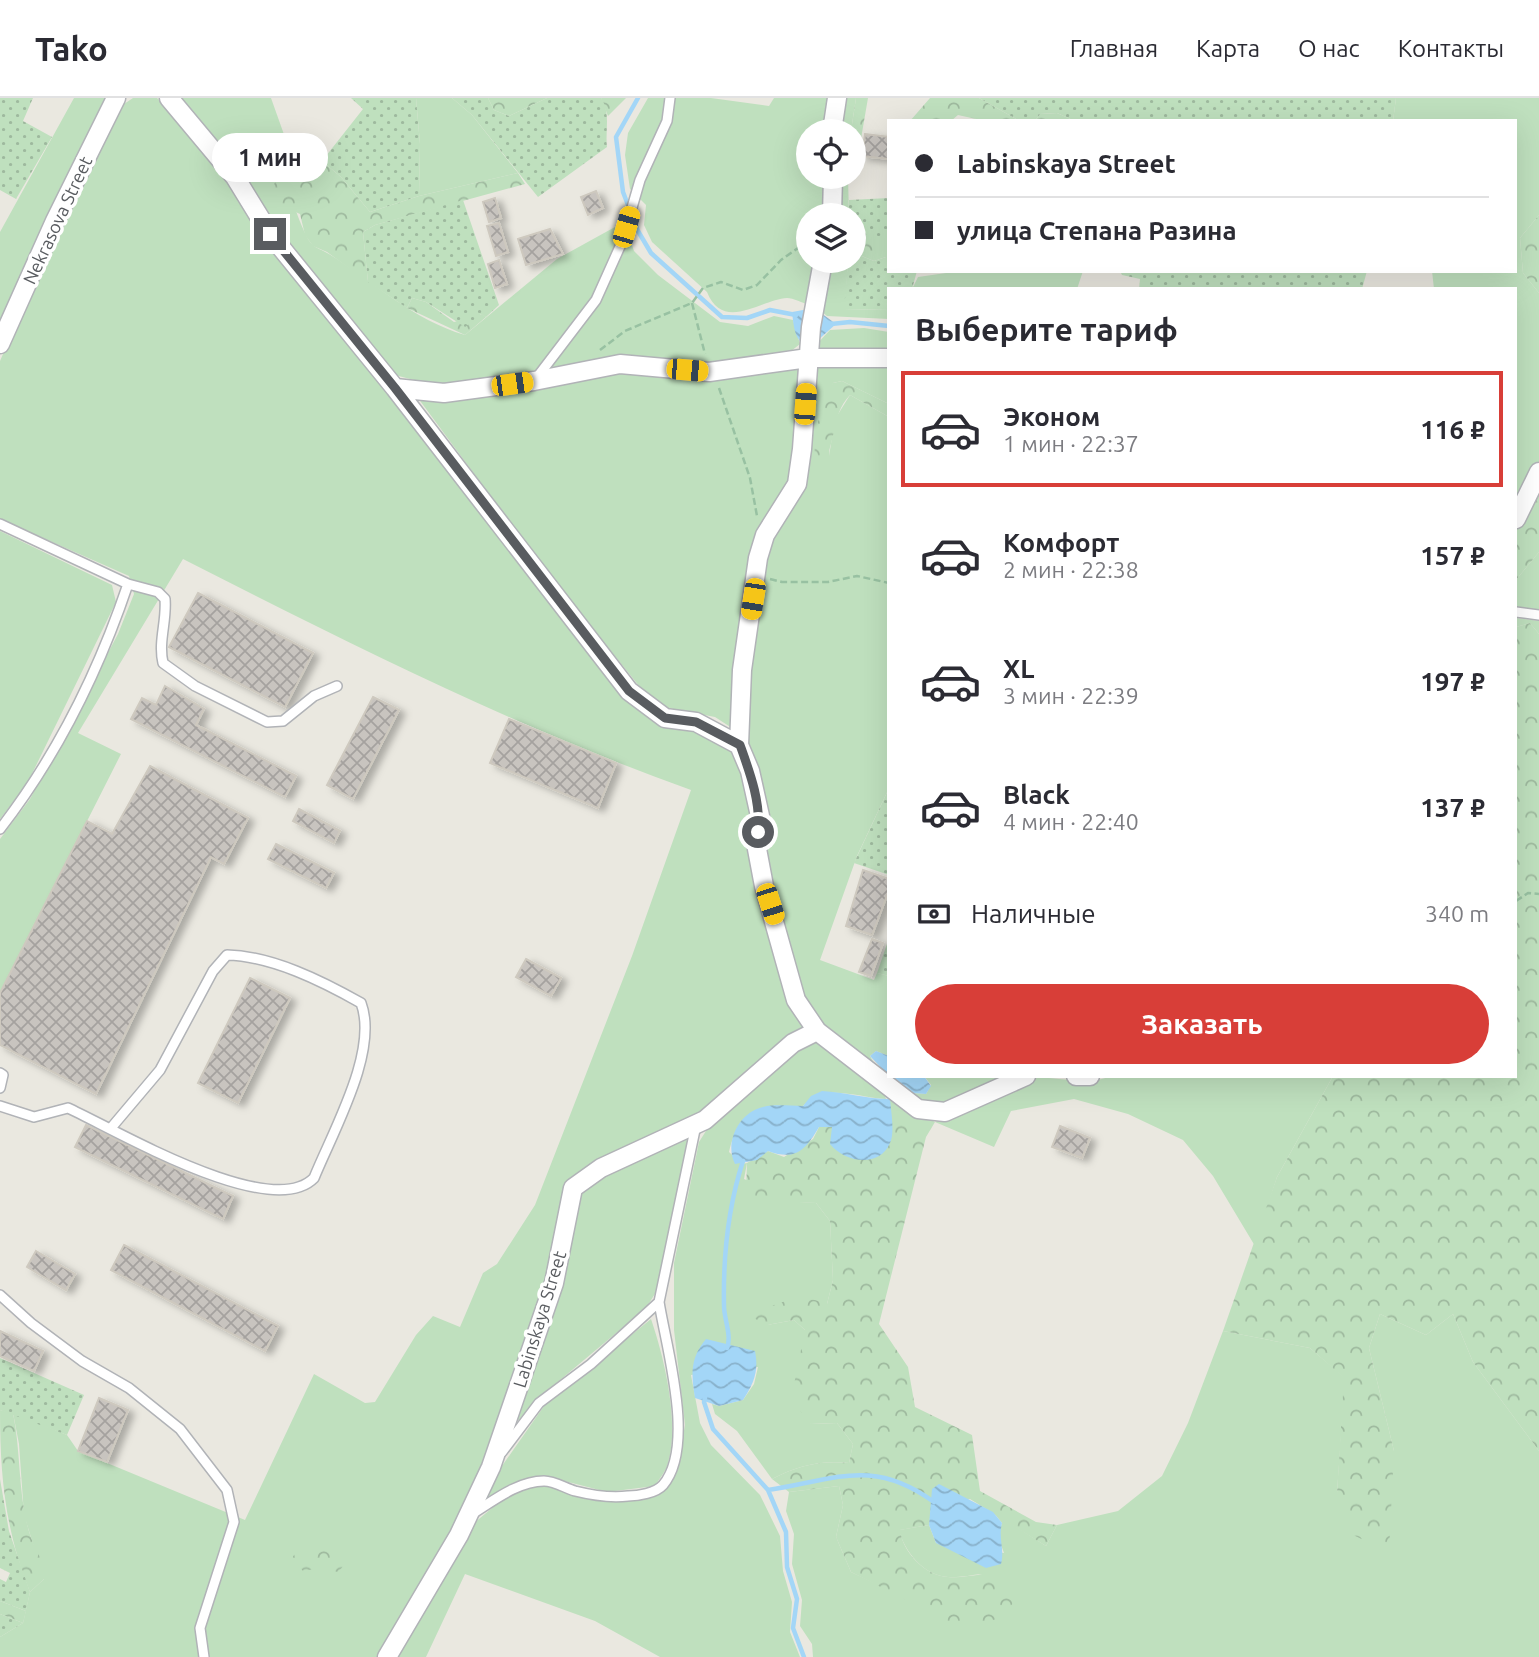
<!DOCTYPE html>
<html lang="ru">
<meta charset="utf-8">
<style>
:root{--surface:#fff;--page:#f7f7f7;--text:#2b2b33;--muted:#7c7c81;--line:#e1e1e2;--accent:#d83e38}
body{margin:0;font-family:Ubuntu,sans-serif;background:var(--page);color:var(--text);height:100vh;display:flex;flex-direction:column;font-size:26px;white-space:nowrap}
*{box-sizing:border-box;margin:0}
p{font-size:23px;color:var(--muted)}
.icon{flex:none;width:38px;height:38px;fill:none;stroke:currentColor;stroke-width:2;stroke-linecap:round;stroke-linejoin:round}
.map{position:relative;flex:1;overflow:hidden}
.sheet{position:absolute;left:887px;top:189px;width:630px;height:791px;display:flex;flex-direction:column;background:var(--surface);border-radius:0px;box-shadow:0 7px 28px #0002}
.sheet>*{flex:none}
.guide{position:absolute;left:887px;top:21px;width:630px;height:154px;border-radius:0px;box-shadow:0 7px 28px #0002;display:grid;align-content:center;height:154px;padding:0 28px;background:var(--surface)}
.fabs{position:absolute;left:796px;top:21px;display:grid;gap:14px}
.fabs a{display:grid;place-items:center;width:70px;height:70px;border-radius:50%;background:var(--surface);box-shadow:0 7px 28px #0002;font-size:35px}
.end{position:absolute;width:32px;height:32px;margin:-16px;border:9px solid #595c60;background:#fff;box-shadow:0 0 0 4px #fff}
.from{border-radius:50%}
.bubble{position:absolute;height:49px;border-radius:24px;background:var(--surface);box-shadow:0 7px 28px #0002;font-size:23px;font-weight:600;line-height:49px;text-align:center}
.car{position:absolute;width:21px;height:42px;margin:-21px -10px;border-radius:9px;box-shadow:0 0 5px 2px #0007;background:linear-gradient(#f5c518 24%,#345 0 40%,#f5c518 0 76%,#345 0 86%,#f5c518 0)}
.guide b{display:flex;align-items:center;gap:24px;height:66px;font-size:26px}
.guide b+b{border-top:2px solid var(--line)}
.guide i{width:18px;height:18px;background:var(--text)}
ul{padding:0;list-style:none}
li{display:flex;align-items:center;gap:21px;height:116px;margin:0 14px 10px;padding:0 14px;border:4px solid transparent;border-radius:0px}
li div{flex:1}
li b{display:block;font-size:26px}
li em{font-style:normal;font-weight:600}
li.selected{border-color:var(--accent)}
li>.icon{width:63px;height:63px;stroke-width:1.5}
h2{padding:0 28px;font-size:32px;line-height:84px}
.pay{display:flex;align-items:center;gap:18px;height:77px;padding:0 28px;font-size:26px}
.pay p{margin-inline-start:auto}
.primary-button{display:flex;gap:14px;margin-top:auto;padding:14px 28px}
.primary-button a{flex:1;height:80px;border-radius:42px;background:var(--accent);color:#fff;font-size:28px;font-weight:600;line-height:80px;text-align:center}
header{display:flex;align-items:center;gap:42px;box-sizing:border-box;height:98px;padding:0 35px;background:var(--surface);border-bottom:2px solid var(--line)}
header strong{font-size:33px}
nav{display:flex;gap:38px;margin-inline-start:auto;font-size:24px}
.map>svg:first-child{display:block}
</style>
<header>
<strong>Tako</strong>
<nav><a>Главная</a><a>Карта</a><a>О нас</a><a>Контакты</a></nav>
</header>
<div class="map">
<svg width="1539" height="1559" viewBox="0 0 1539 1559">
<defs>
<pattern id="forest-crowns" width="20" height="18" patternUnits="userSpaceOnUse" patternTransform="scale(1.75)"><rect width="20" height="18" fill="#bfe0be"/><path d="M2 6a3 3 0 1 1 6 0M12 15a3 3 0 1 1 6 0" fill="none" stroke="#9eb99e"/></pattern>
<pattern id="garden-dots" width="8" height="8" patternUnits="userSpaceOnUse" patternTransform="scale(1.75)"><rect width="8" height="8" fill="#bfe0be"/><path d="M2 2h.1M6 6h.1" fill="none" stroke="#9eb99e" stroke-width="1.8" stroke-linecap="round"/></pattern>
<pattern id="water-waves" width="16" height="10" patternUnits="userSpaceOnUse" patternTransform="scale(1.75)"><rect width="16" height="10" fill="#a3d6f7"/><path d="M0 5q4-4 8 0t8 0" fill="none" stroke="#88b1cb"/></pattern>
<pattern id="building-cross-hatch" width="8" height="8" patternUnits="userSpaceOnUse" patternTransform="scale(1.75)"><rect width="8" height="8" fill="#c8c4bf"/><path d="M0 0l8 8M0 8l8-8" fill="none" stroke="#a5a29f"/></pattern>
<filter id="shadow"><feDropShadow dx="6" dy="3.5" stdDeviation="3.5" flood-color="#0004"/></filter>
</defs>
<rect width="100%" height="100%" fill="#eae8e0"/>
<path fill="#bfe0be" d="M74 0H110L0 235V134Z
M133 0H157L171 13 628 597 695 629 731 653 745 680 790 910 809 933 682 1027 621 1051 569 1086 550 1184 485 1366 458 1428 379 1559H0V1539L23 1525 30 1494 44 1481 24 1417 19 1346 13 1315 67 1337 78 1353 245 1422 314 1276 365 1305 375 1304 416 1237 433 1218 460 1229 483 1175 497 1166 535 1107 632 858 691 692C515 629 350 546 183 461L78 635 121 656 0 895V741L30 701 118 536 134 496 129 478 0 421V263L39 172 118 10Z
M179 0H271L297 73 282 75C289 91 302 135 311 145 316 151 323 152 329 156 374 184 413 222 465 237L557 161 624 124 634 153 658 177 720 224 748 228 774 218 793 222 800 246 786 257 703 271 617 262 441 289 391 276 279 135Z
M416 0H452L472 17 518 75 419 98 420 46Z
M648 0H711L769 8 774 0H833L828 33H808V79H829L828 117H808V163H819L809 207C803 205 793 200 787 200 762 201 723 235 707 194L652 144 644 127 646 107 630 91 625 57 628 35Z
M841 0H856L851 33H835Z
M1396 0H1539V117L1520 140 1523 175 1539 195V367L1516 414V191H1434L1432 173H1516V23H1393Z
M837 79H848L849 117H835Z
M827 163H848L845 211 889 212V221L827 218 821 213Z
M960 173H1083L1077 191H912L918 179Z
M864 230 889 234V306L842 283 833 285 829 358 835 321 850 297 889 319V690L857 758 820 862 874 882 877 875 889 878V958L876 953 870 958 875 967 819 926 800 896 763 755 765 697 748 653 746 628 747 574 764 460 775 433 800 395 816 247 830 232Z
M800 265 793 384 762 435 735 632 715 619 663 609 639 588 537 461 418 300 615 272Z
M0 433 112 487 116 504 27 686 0 721Z
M1539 454V512L1516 511V482Z
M1516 520 1539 523V536L1530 525 1516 529Z
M810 942 827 945 884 995 886 1001C858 1000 823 984 803 1008 763 1007 738 1012 729 1054L742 1066 747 1065 744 1081 800 1104 816 1105 830 1123 833 1182 827 1206 767 1227 794 1222 805 1232 811 1326 837 1325 853 1346 849 1365C820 1362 797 1368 772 1381L737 1333 715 1316 712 1306 719 1308 743 1302 754 1286 758 1269 691 1277 700 1325 711 1347 760 1397 780 1438 783 1473 792 1504 790 1534 800 1559H660L595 1523 465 1476 426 1559H393L473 1426 498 1405 523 1391 544 1387 593 1402H641L666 1391 677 1374 685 1327 674 1232V1165L699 1044 711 1025Z
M924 978H1011C983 991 939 1022 912 995L926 996 931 987Z
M1113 978H1333L1277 1079 1255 1148 1213 1078 1183 1042 1128 1016 1074 1001 1011 1013 994 1049 935 1024 1039 979 1090 984Z
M690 1037 658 1191 646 1210 541 1298 512 1329 575 1108C595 1066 651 1054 690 1037Z
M1380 1216 1426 1237 1453 1216 1473 1264 1539 1353V1559H813L812 1546 800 1528 802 1502 792 1466 794 1436 786 1413 789 1394 839 1388 843 1407 836 1439 851 1474 900 1497 982 1476C971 1477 959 1480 948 1479 924 1478 904 1453 899 1432L929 1427 936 1445 1004 1455 998 1439 1002 1425 993 1414 1046 1448 1057 1427 1118 1413 1162 1378 1188 1325 1223 1233 1310 1250 1345 1280 1337 1395 1394 1353 1369 1250Z
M651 1221C664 1259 680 1325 668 1365 666 1373 659 1381 655 1388L607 1394 545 1378 519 1384 485 1403 495 1378 544 1308Z"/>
<path fill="url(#forest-crowns)" d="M488 0H547L509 18 494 12Z
M601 0H626L608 18Z
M856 0H868L858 58 854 57V33H851Z
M930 0H979L1020 23H985L958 17 951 23H910Z
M1057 15 1075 23H1035L1040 16Z
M322 63 341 79 370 114 419 98 518 75 525 86 375 127 363 134 368 184 327 154 313 148 305 137 300 116 280 107 274 86 282 75 297 73Z
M1539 117V195L1523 175 1520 140Z
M854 139H889V158L874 163 854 155Z
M412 200 426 204 454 224 482 216 486 219 465 237 407 210Z
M842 283 889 306V319L850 297C829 319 838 347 821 366L814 362 816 329 833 285Z
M1535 388 1539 398V454L1516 482V428Z
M1530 525 1539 536V1353L1473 1264 1453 1216 1426 1237 1380 1216 1369 1250 1394 1353 1389 1454 1351 1436 1337 1395 1344 1280 1310 1250 1223 1233 1277 1079 1333 978H1516V529Z
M890 1001 935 1024 926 1039 879 1226 908 1269 915 1309 972 1337 980 1393 1036 1424 1057 1427 1046 1448 970 1401 931 1412 929 1427 900 1432C902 1453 925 1478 948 1479 966 1481 986 1471 1003 1482 1008 1486 1013 1495 1017 1500L1002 1520 960 1529 851 1474 836 1439 843 1407 839 1388 789 1394 772 1381C797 1368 820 1362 849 1365L853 1346 837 1325 811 1326 791 1301 805 1232 794 1222 767 1227 750 1218C777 1205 799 1194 827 1206L833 1182 830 1123 816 1105 759 1103 746 1093 747 1065 768 1053 784 1059 813 1041 819 1029 890 1027Z
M0 1312 13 1315C24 1367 14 1430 49 1472L44 1481 30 1494C5 1432 0 1377 0 1312Z
M317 1449 339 1451 348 1463 338 1474 320 1470 303 1473 292 1460 299 1450Z
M0 1503 26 1513 23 1525 0 1516Z"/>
<path fill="url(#garden-dots)" d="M0 0H33L23 23 52 39 16 101 0 92Z
M351 0H416L420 46 419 98 370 114 341 79 322 63 363 11Z
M452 0H488L494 12 509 18 547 0H601C611 15 605 32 607 49L538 99 472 17Z
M979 0H1396L1393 23H1075L1057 15 1040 16 1035 23H1020Z
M889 100V139H854V117H849V102Z
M463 102 499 207 486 219 481 216 465 229 426 204 412 200 407 210 368 184 363 134 375 127Z
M854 155 874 163 889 158V173H917L912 191H889V212L844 211 848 163H854Z
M1120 173H1367L1362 191H1139L1140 181 1122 177Z
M889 690V777L854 765Z
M889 840V878L877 875Z
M0 1260 84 1297 67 1337 0 1312Z
M0 1381 9 1433 30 1494 26 1513 0 1503V1481L6 1484 10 1475 0 1470Z
M0 1516 23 1525 0 1539Z"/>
<path fill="url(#water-waves)" d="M814 210 836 226 809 250C794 243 794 229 792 214Z
M876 953 889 958V978L870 958Z
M889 978H924L931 988 926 996 912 995Z
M822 993C845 994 867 1001 890 1001 891 1013 895 1035 890 1045 879 1071 844 1064 830 1046L832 1029H819C805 1053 795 1063 768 1053L757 1062 735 1066C724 1045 739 1014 763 1009 775 1006 790 1008 803 1008L811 998Z
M706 1241 755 1253C759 1273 754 1285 743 1302L719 1308 695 1300C691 1276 690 1260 706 1241Z
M939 1386 993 1414 1002 1425C998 1441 1005 1451 1001 1466L986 1470 936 1445 929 1427 932 1391Z"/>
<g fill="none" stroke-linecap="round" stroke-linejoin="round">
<path stroke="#a3d6f7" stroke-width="4.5" d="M638 0 616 39 623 94 638 133 651 155 722 219 747 220 770 212 796 217
M831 226 850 224 889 228
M727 1250C732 1238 724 1221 724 1208 723 1159 728 1109 743 1063
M705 1300 704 1304 713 1331 768 1392 786 1434 787 1469 797 1501 793 1530 804 1559
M768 1392C835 1382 872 1359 934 1404"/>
</g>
<path fill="url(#building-cross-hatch)" stroke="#cec9bf" stroke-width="2" filter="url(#shadow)" d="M865 36 889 39V61L862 58Z
M596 93 603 110 588 117 581 99Z
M495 100 501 120 489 124 483 104Z
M499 125 508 154 496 158 487 128Z
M550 131 563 156 526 167 518 141Z
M499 162 507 186 495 190 488 166Z
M198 495 313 555 285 609 169 549Z
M165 588 204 611 196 627 296 678 285 699 131 621 142 600 156 607Z
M373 599 399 612 353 701 327 687Z
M509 621 616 665 598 710 490 665Z
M150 668 248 720 224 766 211 759 96 996 0 947V895L87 723 112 736Z
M299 711 340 733 334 745 293 723Z
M276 746 334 775 326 790 268 761Z
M863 772 889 781V792L872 837 846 828Z
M872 841 883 845 871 878 859 874Z
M526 861 561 880 551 898 516 879Z
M250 880 290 900 238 1005 198 985Z
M86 1027 233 1098 223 1121 75 1049Z
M1060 1028 1090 1040 1082 1060 1052 1049Z
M124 1147 278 1228 265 1253 111 1172Z
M36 1153 75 1176 66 1192 27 1169Z
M0 1233 43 1253 34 1273 0 1258Z
M99 1300 128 1312 107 1364 78 1353Z"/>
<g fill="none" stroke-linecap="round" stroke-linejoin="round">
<g stroke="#b1b3b7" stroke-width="12">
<path id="service" d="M535 282 596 202 622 144 640 82 667 23 670 0
M0 426 128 486 158 494 165 501C167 523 158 543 163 565L195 588 267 624 283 623 314 598 337 588
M1516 514 1539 517
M0 731C56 659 99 572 128 486
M0 975 3 977 0 990
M0 1008 34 1019 68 1010C116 1032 271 1124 314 1080 333 1033 379 953 361 905 322 883 272 858 227 857L213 873 160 972 111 1030
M0 1197 31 1225 82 1263 129 1290 180 1331 227 1392 234 1424 200 1530 204 1559
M502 1354 539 1305 591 1266 659 1204 696 1027
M472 1416C493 1403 518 1383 544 1383 554 1383 565 1390 575 1393 591 1397 611 1400 628 1398 638 1398 656 1395 663 1387 696 1348 666 1249 659 1204"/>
</g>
<g stroke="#b1b3b7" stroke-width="21">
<path id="minor" d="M169 0 235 79 270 136 395 290 629 593 665 620 696 624 739 647
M832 33 837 0
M832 117 833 79
M0 246 55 123 116 0
M395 290 444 295 534 283 620 266 709 274 808 260H889
M1516 421 1539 374
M817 933 918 1011 945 1014 1026 978
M1076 978H1090
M387 1559 459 1437 491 1369 554 1185 573 1090 601 1070 705 1022 793 945 817 933 796 902 764 788 757 751 760 718 750 673 739 647 742 572 758 460 765 437 797 386 802 351 811 229 823 163"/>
</g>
<path stroke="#98c1a2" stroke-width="2.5" stroke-dasharray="7 3.5" stroke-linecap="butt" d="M692 205 705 256
M600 252 625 233 692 205 703 190 721 184 743 192 757 187 781 162 808 143
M719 290 750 380 757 418
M770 481 782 484H828L857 478 889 485
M1516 803 1528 795 1539 796"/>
<use href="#service" stroke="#fff" stroke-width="9"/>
<use href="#minor" stroke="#fff" stroke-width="18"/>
</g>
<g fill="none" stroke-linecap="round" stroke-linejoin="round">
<path stroke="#595c60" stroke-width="9" d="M270 136 395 290 629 593 665 620 696 624 740 647C750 675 761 704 758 734"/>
</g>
<g text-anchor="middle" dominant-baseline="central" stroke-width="7" stroke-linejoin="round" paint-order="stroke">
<g font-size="18" fill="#595c60" stroke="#fff">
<text transform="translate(57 122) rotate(-65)">Nekrasova Street</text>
<text transform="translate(539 1221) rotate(-73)">Labinskaya Street</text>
</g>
</g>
</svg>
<div class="fabs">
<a><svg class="icon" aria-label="locate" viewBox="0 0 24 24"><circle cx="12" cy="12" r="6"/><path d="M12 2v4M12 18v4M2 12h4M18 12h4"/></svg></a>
<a><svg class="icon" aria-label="layers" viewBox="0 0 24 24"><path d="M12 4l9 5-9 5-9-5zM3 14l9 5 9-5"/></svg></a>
</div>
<i class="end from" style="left:758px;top:734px"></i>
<i class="end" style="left:270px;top:136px"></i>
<div class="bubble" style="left:212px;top:35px;width:116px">1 мин</div>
<i class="car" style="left:626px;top:129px;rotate:16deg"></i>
<i class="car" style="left:687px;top:272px;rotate:95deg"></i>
<i class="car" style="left:512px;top:286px;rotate:82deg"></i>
<i class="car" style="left:805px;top:306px;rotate:4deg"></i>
<i class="car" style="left:753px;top:501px;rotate:189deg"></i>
<i class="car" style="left:770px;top:806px;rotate:162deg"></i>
<div class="guide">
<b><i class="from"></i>Labinskaya Street</b>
<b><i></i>улица Степана Разина</b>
</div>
<section class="sheet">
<h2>Выберите тариф</h2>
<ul>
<li class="selected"><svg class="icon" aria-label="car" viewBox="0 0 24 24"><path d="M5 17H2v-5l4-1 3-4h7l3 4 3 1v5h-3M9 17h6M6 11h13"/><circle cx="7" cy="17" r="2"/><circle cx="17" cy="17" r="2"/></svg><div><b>Эконом</b><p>1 мин · 22:37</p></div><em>116 ₽</em></li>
<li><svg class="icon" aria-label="car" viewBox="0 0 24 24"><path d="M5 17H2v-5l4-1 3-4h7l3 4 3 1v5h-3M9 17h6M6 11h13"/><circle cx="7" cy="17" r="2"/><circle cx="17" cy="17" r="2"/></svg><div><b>Комфорт</b><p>2 мин · 22:38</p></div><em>157 ₽</em></li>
<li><svg class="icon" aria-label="car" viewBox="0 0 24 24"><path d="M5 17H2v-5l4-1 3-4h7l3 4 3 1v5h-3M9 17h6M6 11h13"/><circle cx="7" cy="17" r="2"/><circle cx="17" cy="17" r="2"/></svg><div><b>XL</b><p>3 мин · 22:39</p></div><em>197 ₽</em></li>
<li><svg class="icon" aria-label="car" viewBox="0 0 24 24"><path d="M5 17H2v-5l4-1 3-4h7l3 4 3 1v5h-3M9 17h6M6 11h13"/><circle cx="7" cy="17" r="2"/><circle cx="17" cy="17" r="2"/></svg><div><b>Black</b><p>4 мин · 22:40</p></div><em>137 ₽</em></li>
</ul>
<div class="pay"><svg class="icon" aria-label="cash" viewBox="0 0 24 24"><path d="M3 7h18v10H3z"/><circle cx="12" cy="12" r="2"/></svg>Наличные<p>340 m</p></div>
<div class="primary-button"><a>Заказать</a></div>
</section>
</div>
